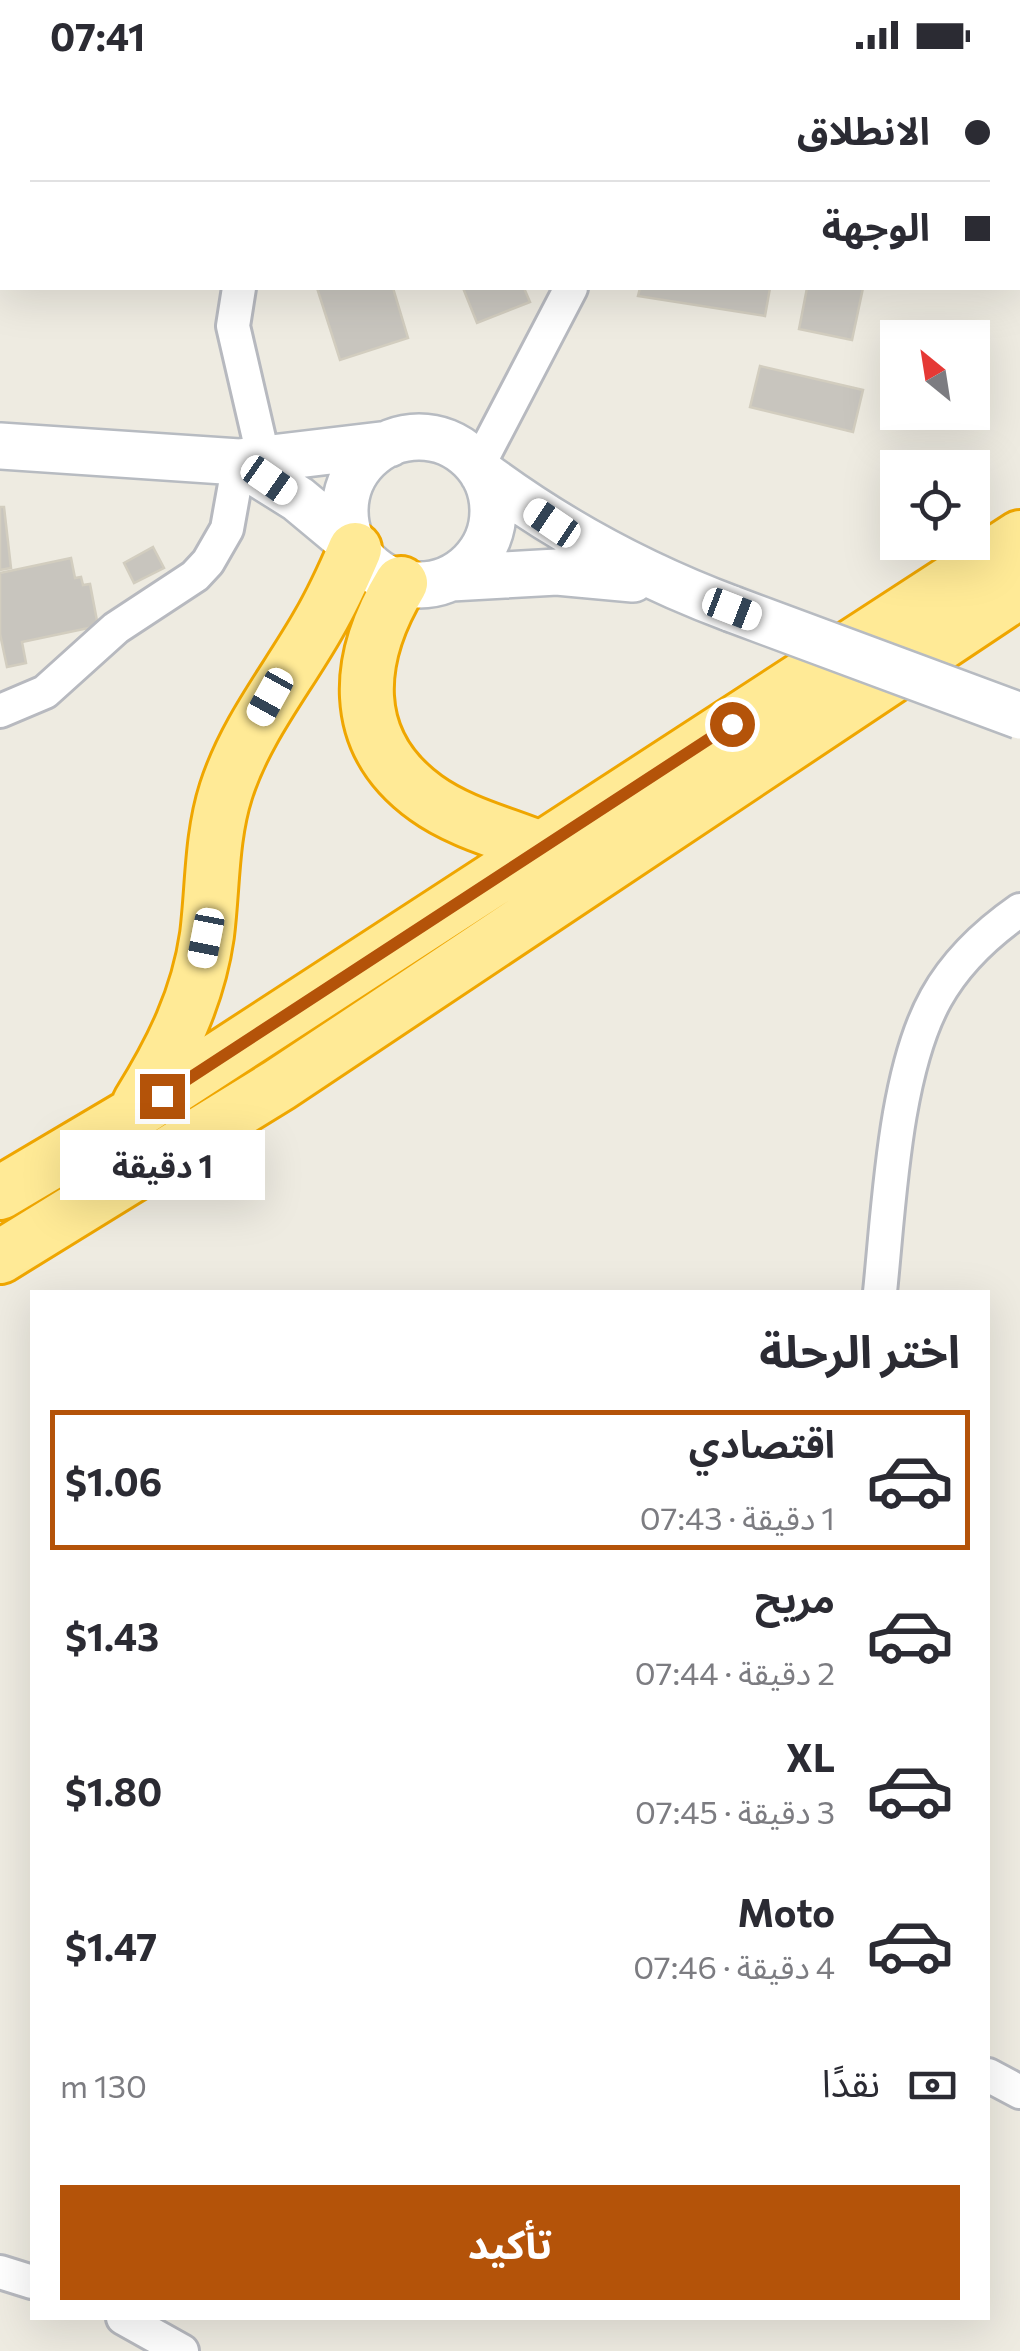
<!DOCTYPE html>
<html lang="ar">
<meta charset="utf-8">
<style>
:root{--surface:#fff;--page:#f2f2f3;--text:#2b2b33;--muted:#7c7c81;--line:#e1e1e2;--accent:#b45309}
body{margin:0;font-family:Commissioner,"Noto Sans Arabic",sans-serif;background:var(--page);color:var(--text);direction:rtl;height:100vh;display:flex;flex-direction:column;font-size:38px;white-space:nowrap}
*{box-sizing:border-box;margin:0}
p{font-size:32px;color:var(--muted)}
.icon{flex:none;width:55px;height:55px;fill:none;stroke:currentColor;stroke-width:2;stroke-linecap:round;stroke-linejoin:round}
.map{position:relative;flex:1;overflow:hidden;direction:ltr}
.details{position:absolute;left:30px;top:1220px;width:960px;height:1030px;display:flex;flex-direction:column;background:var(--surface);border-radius:0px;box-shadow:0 10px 40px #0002;direction:rtl}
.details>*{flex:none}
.top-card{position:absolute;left:0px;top:0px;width:1020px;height:220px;box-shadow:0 10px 40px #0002;direction:rtl;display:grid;align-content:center;height:220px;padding:0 30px;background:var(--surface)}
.needle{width:65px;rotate:330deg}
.controls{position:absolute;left:880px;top:250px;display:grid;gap:20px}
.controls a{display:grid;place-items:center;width:110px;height:110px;border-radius:0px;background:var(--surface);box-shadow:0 10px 40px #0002;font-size:50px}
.end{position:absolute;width:45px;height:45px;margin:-22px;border:12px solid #b45309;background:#fff;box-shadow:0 0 0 5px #fff}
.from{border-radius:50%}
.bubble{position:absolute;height:70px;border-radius:0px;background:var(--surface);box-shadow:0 10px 40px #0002;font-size:32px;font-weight:700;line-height:70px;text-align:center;direction:rtl}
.car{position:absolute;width:30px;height:60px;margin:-30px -15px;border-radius:12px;box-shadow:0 0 8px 2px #0007;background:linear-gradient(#fff 24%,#345 0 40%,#fff 0 76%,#345 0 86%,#fff 0)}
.top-card b{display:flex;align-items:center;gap:35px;height:95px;font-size:38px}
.top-card b+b{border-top:2px solid var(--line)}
.top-card i{width:25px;height:25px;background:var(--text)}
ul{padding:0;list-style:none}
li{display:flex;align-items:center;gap:30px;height:140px;margin:0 20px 15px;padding:0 10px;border:5px solid transparent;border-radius:0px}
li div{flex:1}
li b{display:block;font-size:38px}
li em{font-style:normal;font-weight:700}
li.current{border-color:var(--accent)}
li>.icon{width:90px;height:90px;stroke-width:1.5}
h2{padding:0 30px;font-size:45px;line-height:120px}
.pay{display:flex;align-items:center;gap:25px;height:110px;padding:0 30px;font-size:38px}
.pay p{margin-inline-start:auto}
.button{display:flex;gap:20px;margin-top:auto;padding:20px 30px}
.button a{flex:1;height:115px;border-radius:0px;background:var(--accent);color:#fff;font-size:40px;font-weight:700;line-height:115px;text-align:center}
.status{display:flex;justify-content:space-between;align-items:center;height:70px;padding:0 50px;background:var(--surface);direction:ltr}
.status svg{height:28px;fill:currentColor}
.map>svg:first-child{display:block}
</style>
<div class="status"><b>07:41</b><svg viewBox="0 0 49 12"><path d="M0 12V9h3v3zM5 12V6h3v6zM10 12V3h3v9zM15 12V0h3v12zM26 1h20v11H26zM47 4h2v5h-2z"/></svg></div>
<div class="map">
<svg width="1020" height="2281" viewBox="0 0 1020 2281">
<rect width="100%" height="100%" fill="#eeebe1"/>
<path fill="#c8c5be" stroke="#d2cdbf" stroke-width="2.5" d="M315 0H410L411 2H316Z
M317 218H393L408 268 340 290Z
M463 218H524L530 232 477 253Z
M640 218H770L765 246 638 226Z
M807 218H863L852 270 799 259Z
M760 296 863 320 853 362 750 337Z
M0 437H4L11 498 0 500Z
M153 477 164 498 134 513 124 493Z
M71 488 75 508 81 507 83 515 90 514 98 556 22 572 26 593 7 597 0 564V503Z"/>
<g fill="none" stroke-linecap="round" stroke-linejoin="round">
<g stroke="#b7b9bf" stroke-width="38">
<path id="minor" d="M651 2V0
M239 218 233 256 264 390
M478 396 571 218
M0 641 45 622 116 558 195 506 208 492 227 459 239 392
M880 1222C889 1137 894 1003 936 928 956 892 987 863 1020 840
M988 2005 1020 2022
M0 2202 32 2212
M123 2248 182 2281"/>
</g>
<g stroke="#b7bbc1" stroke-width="50">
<path id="secondary" d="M345 441a74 74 0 1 1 148 0a74 74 0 1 1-148 0Z
M0 376 239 392 389 374
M239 392 298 429 352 474
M483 404C561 462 641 505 732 539
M451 508 557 502 633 509"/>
</g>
<g stroke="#efa600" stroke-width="58">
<path id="trunk" d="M401 513C356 587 347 671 426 728 459 752 503 763 540 778
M139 1033C172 980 198 928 207 865 213 817 211 768 226 721 246 659 286 611 318 555 332 531 344 505 355 479
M0 1123 130 1046 1020 467
M0 1187 279 1015 1020 521"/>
</g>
<use href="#minor" stroke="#fff" stroke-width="32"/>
<use href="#secondary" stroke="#fff" stroke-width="45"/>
<use href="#trunk" stroke="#ffea96" stroke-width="52"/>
<g stroke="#b7bbc1" stroke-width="50" stroke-linecap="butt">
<path id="secondary-bridge" d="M732 539 1020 646"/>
</g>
<use href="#secondary-bridge" stroke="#fff" stroke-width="45"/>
</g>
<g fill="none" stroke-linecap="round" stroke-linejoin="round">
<path stroke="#b45309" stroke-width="12" d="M162 1026 732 654"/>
</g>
</svg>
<div class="controls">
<a><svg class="needle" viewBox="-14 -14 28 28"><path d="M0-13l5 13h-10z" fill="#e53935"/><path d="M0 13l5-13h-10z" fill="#7c7c81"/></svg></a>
<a><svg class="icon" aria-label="locate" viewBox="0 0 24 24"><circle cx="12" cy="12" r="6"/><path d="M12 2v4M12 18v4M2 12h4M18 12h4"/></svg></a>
</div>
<i class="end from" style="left:732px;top:654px"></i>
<i class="end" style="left:162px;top:1026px"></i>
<div class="bubble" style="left:60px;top:1060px;width:205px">1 دقيقة</div>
<i class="car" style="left:269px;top:410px;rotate:125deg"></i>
<i class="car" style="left:552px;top:453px;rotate:304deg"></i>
<i class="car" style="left:732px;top:539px;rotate:111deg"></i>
<i class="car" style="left:270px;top:627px;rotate:209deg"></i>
<i class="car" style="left:206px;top:868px;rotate:191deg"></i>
<div class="top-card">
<b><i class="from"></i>الانطلاق</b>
<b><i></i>الوجهة</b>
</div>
<section class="details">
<h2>اختر الرحلة</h2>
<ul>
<li class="current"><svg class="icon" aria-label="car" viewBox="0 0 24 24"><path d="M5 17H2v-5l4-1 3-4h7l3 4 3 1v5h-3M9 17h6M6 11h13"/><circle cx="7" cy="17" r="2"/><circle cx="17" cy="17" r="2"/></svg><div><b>اقتصادي</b><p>1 دقيقة · 07:43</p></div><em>$1.06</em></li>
<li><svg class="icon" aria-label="car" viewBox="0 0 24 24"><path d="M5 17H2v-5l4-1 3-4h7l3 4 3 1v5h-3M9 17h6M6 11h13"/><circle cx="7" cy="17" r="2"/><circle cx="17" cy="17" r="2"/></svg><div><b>مريح</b><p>2 دقيقة · 07:44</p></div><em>$1.43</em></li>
<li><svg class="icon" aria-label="car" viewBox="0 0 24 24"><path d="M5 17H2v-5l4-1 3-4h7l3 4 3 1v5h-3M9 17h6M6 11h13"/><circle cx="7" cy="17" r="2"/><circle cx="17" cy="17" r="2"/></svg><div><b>XL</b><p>3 دقيقة · 07:45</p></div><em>$1.80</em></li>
<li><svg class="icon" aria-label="car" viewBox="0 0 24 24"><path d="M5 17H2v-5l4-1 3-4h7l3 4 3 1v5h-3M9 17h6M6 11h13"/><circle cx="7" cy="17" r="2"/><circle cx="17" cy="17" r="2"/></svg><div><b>Moto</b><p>4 دقيقة · 07:46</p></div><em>$1.47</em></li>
</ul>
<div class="pay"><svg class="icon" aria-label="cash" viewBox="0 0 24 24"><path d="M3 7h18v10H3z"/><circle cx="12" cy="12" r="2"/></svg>نقدًا<p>130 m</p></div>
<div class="button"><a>تأكيد</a></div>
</section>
</div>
